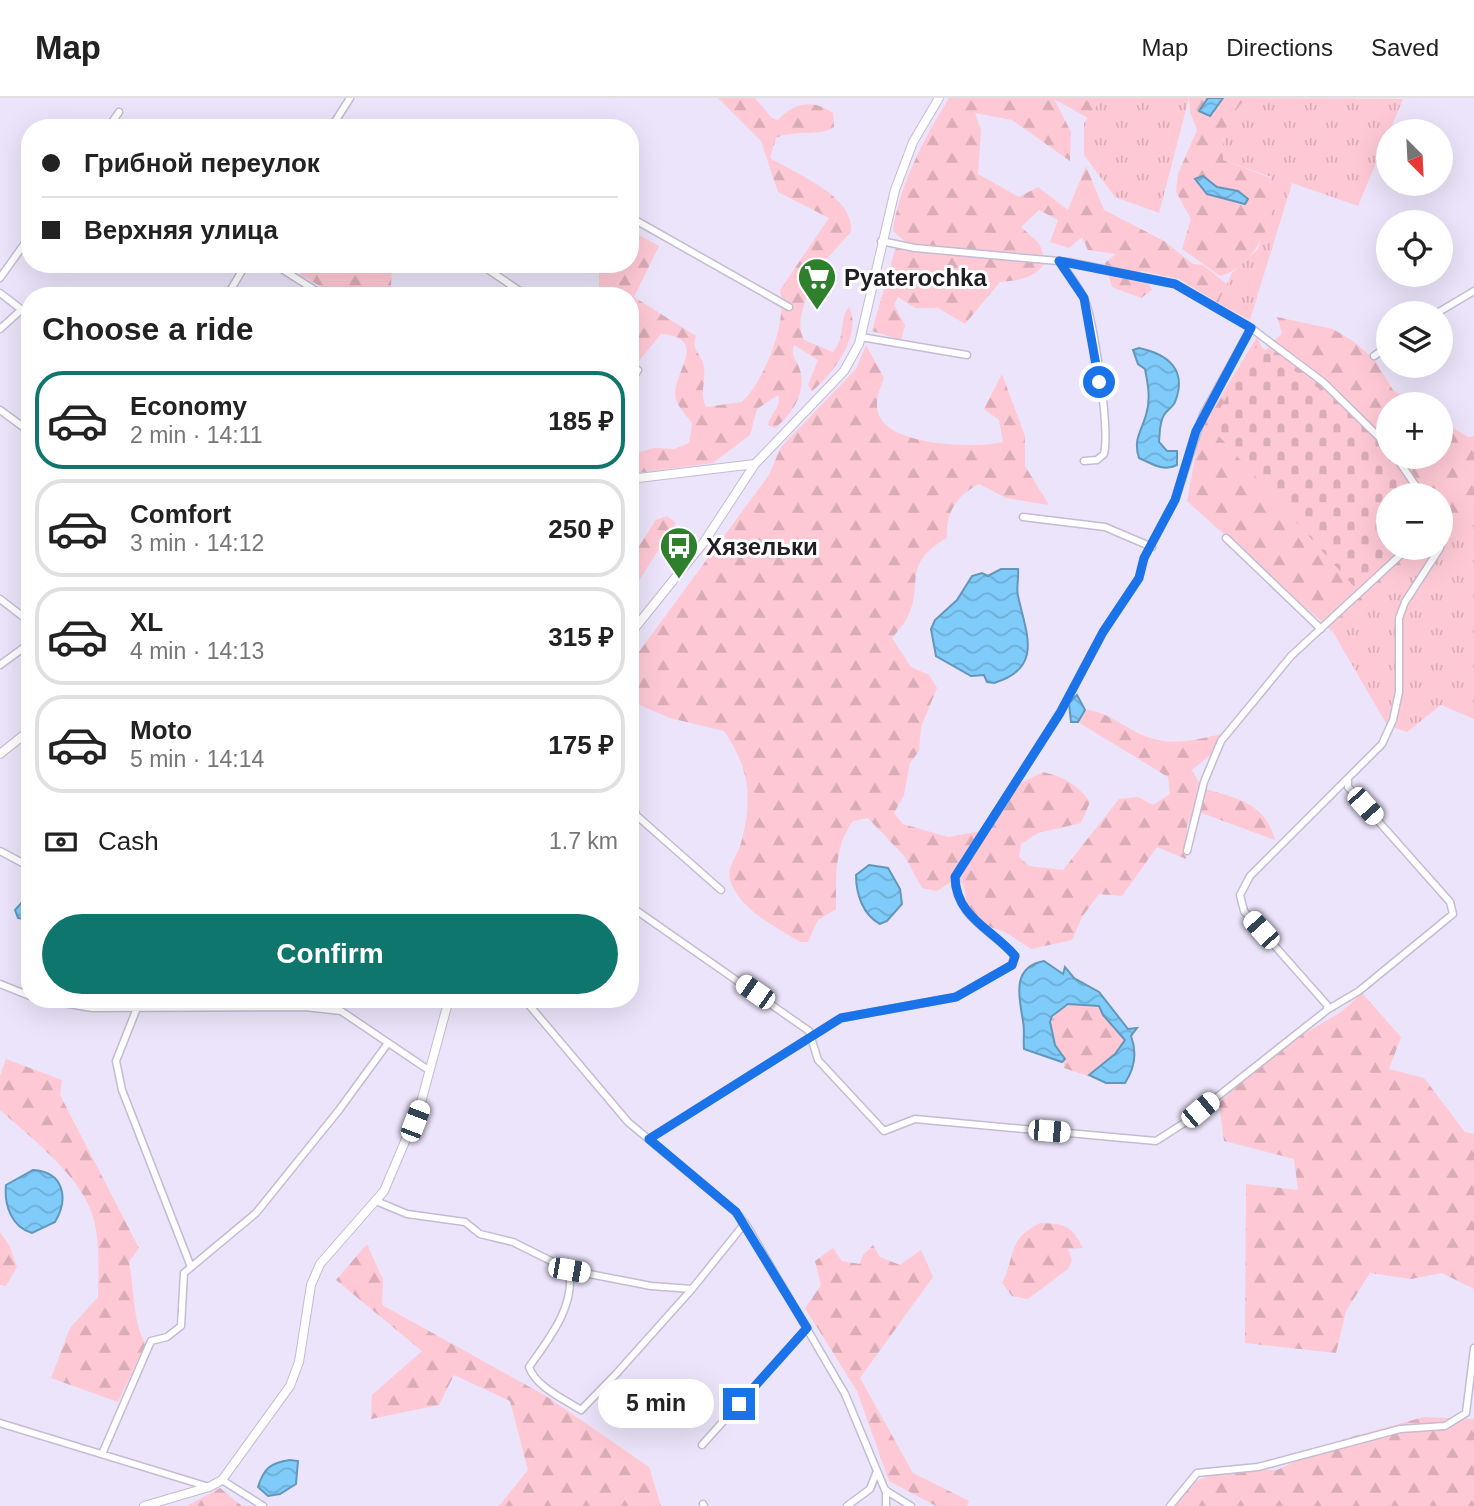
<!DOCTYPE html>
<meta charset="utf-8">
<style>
:root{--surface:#fff;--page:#f6f6f6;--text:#222;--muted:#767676;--line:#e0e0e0;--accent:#0f766e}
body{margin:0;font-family:Helvetica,sans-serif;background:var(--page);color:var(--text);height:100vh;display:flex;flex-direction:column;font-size:26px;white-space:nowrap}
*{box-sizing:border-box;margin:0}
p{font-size:23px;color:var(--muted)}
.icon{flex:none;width:38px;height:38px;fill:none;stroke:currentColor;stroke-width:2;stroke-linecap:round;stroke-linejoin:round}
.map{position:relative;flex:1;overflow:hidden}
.drawer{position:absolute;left:21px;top:189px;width:618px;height:721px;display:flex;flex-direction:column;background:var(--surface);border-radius:28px;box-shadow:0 7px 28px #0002}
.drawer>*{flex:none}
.banner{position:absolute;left:21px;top:21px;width:618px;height:154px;border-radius:28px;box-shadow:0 7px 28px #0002;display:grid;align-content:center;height:154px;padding:0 21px;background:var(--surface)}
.needle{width:46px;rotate:156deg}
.fabs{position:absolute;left:1376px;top:21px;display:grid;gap:14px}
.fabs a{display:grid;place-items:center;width:77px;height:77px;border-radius:50%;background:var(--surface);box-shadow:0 7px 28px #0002;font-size:35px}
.end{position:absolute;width:32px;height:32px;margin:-16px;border:9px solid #1a73e8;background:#fff;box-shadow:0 0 0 4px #fff}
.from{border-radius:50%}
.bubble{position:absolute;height:49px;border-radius:24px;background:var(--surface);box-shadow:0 7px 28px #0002;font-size:23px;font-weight:700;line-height:49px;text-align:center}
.car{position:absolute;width:21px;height:42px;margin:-21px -10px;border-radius:9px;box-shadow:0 0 5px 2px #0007;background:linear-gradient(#fff 24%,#345 0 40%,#fff 0 76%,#345 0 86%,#fff 0)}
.banner b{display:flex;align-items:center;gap:24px;height:66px;font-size:26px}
.banner b+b{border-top:2px solid var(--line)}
.banner i{width:18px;height:18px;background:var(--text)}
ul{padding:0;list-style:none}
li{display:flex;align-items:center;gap:21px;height:98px;margin:0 14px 10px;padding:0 7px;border:4px solid var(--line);border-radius:28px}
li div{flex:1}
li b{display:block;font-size:26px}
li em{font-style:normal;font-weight:700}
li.active{border-color:var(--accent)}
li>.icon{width:63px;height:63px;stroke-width:1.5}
h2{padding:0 21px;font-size:32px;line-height:84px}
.pay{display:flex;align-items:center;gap:18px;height:77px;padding:0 21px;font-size:26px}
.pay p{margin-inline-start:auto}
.primary-button{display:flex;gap:14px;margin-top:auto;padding:14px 21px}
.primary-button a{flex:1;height:80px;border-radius:42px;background:var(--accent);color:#fff;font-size:28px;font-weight:700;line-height:80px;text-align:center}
header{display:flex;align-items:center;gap:42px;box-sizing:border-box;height:98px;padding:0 35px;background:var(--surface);border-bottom:2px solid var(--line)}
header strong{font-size:33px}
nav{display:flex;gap:38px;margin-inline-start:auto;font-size:24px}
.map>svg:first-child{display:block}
</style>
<header>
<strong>Map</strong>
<nav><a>Map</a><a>Directions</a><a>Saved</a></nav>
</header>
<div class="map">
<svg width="1474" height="1408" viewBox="0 0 1474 1408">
<defs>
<pattern id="grass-tufts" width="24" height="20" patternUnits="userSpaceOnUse" patternTransform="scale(1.75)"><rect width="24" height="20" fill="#fec9d5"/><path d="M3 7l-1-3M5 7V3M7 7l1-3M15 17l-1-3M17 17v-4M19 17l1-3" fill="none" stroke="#d9acb7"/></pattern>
<pattern id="forest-firs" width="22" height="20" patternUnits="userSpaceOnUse" patternTransform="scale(1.75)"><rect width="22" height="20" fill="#fec9d5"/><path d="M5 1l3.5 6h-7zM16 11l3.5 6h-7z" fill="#d9acb7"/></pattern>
<pattern id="cemetery-stones" width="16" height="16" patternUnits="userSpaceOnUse" patternTransform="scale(1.75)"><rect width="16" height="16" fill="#fec9d5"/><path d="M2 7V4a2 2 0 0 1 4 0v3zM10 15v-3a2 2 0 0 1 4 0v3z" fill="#d9acb7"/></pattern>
<pattern id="water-waves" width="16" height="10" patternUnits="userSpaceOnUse" patternTransform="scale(1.75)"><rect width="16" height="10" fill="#7fcbfa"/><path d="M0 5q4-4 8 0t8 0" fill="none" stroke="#6daed6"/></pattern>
</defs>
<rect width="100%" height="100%" fill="#ebe4fa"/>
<path fill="url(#grass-tufts)" d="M1102 0H1189L1159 115 1115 99 1084 57V25Z
M1246 0 1403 1 1358 108 1292 85 1250 222 1218 205 1232 175 1258 151 1267 122 1271 79 1223 62C1222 33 1226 22 1246 0Z
M1474 417V621L1441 607 1407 634 1387 627 1333 534 1435 450H1440V445Z"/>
<path fill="url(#forest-firs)" d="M718 0H755L772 20 778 22C794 4 814 1 833 15L834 29C820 39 794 31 776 40L770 60C796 76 855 98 851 134L807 183C810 205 793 219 804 242L833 254C847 238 838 222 849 209 863 236 833 276 812 293L808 287 818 262 794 247C790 259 797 262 800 272 807 294 791 318 775 330L768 327C770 315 782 310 778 297L757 311 750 337 713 365 630 376V357L654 350 674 351 689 345 692 325C686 317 675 306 675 296 675 272 709 240 661 236L630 274V198H606L599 192V175L588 166H630V115L636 120 639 137 659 148 634 199 696 238C690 253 703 256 704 270 706 284 699 295 706 309L742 304C765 282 788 223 780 192L829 120 778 94 761 43Z
M949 0H1102L1088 20 1054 1 1071 34 1070 63 1012 22 975 15 981 32 978 76 1019 99 1038 89 1068 112 1086 68 1104 112 1164 143 1193 166 1203 167 1227 186 1218 205 1179 181 1142 173 1137 175 1145 178 1152 192 1141 200 1112 189 1105 165 1116 156 1088 152 1082 139 1069 150 1050 144 1058 122 1039 112 1021 129 1039 145 1046 164C1034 181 1019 182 1000 184L965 226 938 210H915L898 199 894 207 905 227 901 242 872 233 895 152 906 144 893 133C899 87 925 39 949 0Z
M1189 0H1208L1199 13 1210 18 1223 0H1246C1227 22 1222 33 1223 62L1271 80 1270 88 1275 92C1275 124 1253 170 1220 178L1182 151 1191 121 1176 94 1178 76 1197 32 1190 14Z
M305 166H392L391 189 383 198H370L367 192 333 195 300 177Z
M1277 219 1333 231 1353 243 1374 261 1393 292 1415 306H1388V359H1440V322L1468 339 1474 338V417L1440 445V397H1388V450H1435L1333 534 1187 403 1200 333 1257 239 1264 254 1282 235Z
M866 247 884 280C879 293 874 304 879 317 890 348 977 351 1003 344L999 322 984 311 1002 276 1025 338V368L1049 407 1006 400 979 386C957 397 945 415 947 440 899 467 926 486 906 522 902 528 897 534 892 540L911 569 929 577 937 590 921 629 919 653 910 665 904 697 894 715 903 726 948 739 987 732 1015 688 1043 674C1064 679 1077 686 1090 704L1081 725 1038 735 1021 746 1019 759 1029 768 1063 772 1119 701 1138 699 1153 707 1170 696 1168 679 1078 624 1085 612C1107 613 1125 630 1145 638 1171 649 1196 642 1221 636L1215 653 1192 672 1202 690C1237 701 1264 703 1275 742L1199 714 1187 727 1186 761 1157 749 1122 798 1099 796 1082 819 1072 842 1031 851 1005 834 982 826 969 816 963 785 951 784 937 793 922 790 905 759 868 720 853 723C834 747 836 782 836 811L818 822 808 844H800C776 829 742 813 731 785 725 771 737 759 741 745 753 701 750 671 724 633L670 620 630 603V566L769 377 781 349 856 271Z
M667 418 676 425 630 496V462L656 422Z
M1362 895 1401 939 1389 971 1424 980 1465 1034 1474 1036V1191L1442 1175 1411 1181 1370 1175 1346 1213 1336 1255 1245 1245 1246 1086 1298 1092 1294 1061 1224 1043 1219 1005 1273 954 1341 914Z
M1078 905 1099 909 1125 942 1114 958 1088 978 1064 970 1063 955 1057 953 1050 924 1060 911Z
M6 961 62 982 60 997 139 1150 129 1164C134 1188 133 1229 146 1246L118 1304 51 1280 70 1230 98 1199C98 1171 101 1140 91 1113 78 1076 29 1038 0 1012V978Z
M1040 1125C1065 1126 1071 1127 1083 1150L1068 1151 1072 1162 1068 1171 1028 1201 1012 1198 1002 1185C1017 1155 1006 1143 1040 1125Z
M0 1134 9 1147 17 1169 6 1188 0 1187Z
M367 1146 383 1182 382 1207 546 1298 649 1369 661 1408H499L528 1372 510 1303 454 1277 439 1307 371 1321 372 1297 422 1253 336 1182Z
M873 1147 880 1159 900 1167 921 1152 933 1179 860 1280 913 1375 969 1403 967 1408H936L889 1383 857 1293 805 1210 821 1187 815 1163 833 1150 842 1163 860 1166 863 1157Z
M1424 1319 1474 1321V1408H1175L1194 1384 1223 1372H1277L1344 1341Z
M220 1390 242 1408H187Z"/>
<path fill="url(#cemetery-stones)" d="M1257 246 1350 313 1388 354V359H1392L1421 390 1422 397H1388V450H1400L1358 493 1210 328Z"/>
<path fill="url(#water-waves)" stroke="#6297ba" stroke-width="2" d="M1208 0H1223L1210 18 1199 13Z
M1203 78 1217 89 1238 93 1248 101 1245 106 1207 96 1195 81Z
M1139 250C1167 256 1188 271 1175 304 1173 309 1167 312 1164 317 1159 325 1160 335 1159 344L1167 353H1177V367C1163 374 1153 366 1139 360 1133 342 1141 334 1146 317 1151 302 1148 286 1145 271L1138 266 1133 252Z
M1001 471H1018C1019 480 1016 490 1018 498 1026 535 1044 570 994 585L987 584 984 577 971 578 936 558 931 531 935 522 957 502 972 478 982 475 988 478Z
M1077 597 1085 612 1078 624H1071L1069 605Z
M869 767 888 770 900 791 902 806 887 823 880 826C863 817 856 796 856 777Z
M24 802H30V821L27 822 18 820 15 812Z
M1044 863 1063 876 1065 869 1074 880 1099 894 1128 931 1137 930 1131 938C1137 954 1135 970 1125 985H1106L1089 977 1115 956 1125 942 1103 917 1099 908 1068 906 1052 918 1050 924 1055 947 1065 961 1062 964 1024 951C1023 941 1025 932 1023 923 1019 899 1011 869 1044 863Z
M33 1072C64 1074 69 1100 55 1124L32 1135C11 1129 4 1106 6 1087Z
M290 1362 298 1363 296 1386 280 1396 268 1398 258 1389C264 1370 270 1365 290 1362Z"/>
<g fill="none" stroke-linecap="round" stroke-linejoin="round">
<g stroke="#c3bcd2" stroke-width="9">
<path id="minor" d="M108 30 119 14
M331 30 350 0
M630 119 789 209
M881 143 915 150 1069 164 1175 186 1251 230 1323 284 1388 348
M1060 163C1067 175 1078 187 1084 200 1094 223 1110 332 1104 356L1097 362 1084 363
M274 166 324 198
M480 166 527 198
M0 180 30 138
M0 195 30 218
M227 198 246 166
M1437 215 1474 193
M0 231 21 212
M861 239 967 257
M1374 258 1388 248
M630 267 638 272 630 284
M0 312 30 334
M1396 359 1422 397
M1023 419 1105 429 1152 449
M1440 438V449
M1226 440 1321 531
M0 501 30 524
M0 567 30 545
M630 696 636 717 721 792
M0 753 30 769
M1187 753 1204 684 1221 643 1291 558 1408 450
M630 808 809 933 818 962 884 1033 915 1021 1156 1043 1184 1025 1327 912V907L1244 813 1240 797 1250 778 1382 646 1393 622 1399 594V520L1405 504 1440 450
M0 886 30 898
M40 901 92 910 305 909 341 913 430 973
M524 901 628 1024 736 1114 747 1128 845 1296 885 1392 911 1408
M137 910 116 963 122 992 191 1169
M1327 912 1359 893 1453 816 1450 804 1348 689V682
M649 1041 841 920 956 899 1012 867 1015 858C992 832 955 819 955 779L1060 615 1103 534 1139 480 1144 460 1175 402 1203 317 1251 230
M376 1103 407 1116 465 1124 480 1136 513 1144 569 1172 651 1188 692 1191
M569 1172C576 1208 548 1242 529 1269 536 1289 564 1301 581 1312L618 1274
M616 1276 692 1191 745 1125
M0 1325 209 1389
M702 1347 807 1230
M102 1356 151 1243 167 1239 181 1228 184 1175 256 1115 339 1012 388 945
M222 1382 263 1408
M886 1392V1408
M703 1406 704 1408
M847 1408 870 1391 877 1373
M1170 1408 1197 1375 1258 1369 1400 1331 1445 1328 1466 1315 1474 1250"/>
</g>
<g stroke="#c3bcd2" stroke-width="10">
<path id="tertiary" d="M630 381 755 366
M630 536 704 444 755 366 844 273 859 246 895 92 913 44 939 0
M0 656 30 632
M144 1408 209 1389 222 1382 290 1288 299 1264 311 1187 320 1166 384 1093 420 1008 449 901"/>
</g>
<use href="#minor" stroke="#fff" stroke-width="6"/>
<use href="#tertiary" stroke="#fff" stroke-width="8"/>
</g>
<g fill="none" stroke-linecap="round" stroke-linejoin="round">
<path stroke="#1a73e8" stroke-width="9" d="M739 1306 807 1230 736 1114 649 1041 841 920 956 899 1012 867 1015 858C992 831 956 819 955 779L1060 615 1103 534 1139 480 1144 460 1175 402 1196 333 1251 230 1175 186 1059 163 1084 200 1099 284"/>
</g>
<defs>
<g id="supermarket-pin" transform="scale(2.0125)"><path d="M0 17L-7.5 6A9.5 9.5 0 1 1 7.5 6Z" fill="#2e802c" stroke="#fff"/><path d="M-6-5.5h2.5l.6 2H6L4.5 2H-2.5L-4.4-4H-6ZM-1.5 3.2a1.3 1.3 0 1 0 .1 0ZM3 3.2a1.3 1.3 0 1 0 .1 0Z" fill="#fff"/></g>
<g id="bus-pin" transform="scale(2.0125)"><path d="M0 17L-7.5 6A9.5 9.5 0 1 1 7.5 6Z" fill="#2e802c" stroke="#fff"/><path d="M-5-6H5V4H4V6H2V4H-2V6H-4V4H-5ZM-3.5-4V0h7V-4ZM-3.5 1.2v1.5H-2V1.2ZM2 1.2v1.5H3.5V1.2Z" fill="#fff"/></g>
</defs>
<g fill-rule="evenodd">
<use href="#supermarket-pin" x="817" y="179"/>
<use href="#bus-pin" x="679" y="448"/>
</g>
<g text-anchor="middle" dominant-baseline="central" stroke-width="6" stroke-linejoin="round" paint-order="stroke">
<g font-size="24" font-weight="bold" fill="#201d25" stroke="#fff" text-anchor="start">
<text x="844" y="179">Pyaterochka</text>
<text x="706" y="448">Хязельки</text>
</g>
</g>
</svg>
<div class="fabs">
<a><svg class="needle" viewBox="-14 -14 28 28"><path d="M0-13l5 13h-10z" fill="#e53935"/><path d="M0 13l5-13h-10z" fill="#767676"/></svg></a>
<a><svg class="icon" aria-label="locate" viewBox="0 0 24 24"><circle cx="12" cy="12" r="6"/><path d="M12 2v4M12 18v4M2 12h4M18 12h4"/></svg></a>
<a><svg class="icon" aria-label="layers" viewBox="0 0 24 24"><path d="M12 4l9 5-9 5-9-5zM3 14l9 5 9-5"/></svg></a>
<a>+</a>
<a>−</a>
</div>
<i class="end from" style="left:1099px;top:284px"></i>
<i class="end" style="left:739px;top:1306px"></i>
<div class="bubble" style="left:598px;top:1281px;width:116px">5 min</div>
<i class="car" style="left:1365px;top:708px;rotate:138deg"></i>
<i class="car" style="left:1261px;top:832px;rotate:318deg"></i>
<i class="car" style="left:755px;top:894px;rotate:305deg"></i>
<i class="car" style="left:1200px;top:1012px;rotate:50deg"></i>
<i class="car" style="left:415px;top:1023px;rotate:21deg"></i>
<i class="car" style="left:1049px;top:1033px;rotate:95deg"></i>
<i class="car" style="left:569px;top:1172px;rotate:100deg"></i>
<div class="banner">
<b><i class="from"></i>Грибной переулок</b>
<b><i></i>Верхняя улица</b>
</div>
<section class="drawer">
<h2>Choose a ride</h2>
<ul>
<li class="active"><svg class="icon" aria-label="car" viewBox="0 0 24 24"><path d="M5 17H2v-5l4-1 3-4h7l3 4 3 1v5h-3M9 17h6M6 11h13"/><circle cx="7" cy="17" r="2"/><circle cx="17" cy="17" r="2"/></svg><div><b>Economy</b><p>2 min · 14:11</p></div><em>185 ₽</em></li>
<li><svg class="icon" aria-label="car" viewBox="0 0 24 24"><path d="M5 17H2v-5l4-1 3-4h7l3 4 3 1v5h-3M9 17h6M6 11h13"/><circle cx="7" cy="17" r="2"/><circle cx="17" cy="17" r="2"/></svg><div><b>Comfort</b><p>3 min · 14:12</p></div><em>250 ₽</em></li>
<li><svg class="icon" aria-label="car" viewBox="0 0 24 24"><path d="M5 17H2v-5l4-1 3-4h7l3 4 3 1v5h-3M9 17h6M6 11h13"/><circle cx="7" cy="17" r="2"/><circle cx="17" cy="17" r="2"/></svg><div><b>XL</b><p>4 min · 14:13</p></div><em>315 ₽</em></li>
<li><svg class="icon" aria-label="car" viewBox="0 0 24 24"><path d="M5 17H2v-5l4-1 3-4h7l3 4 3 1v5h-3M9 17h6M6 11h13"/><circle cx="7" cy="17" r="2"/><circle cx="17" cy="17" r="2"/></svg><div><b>Moto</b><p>5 min · 14:14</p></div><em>175 ₽</em></li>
</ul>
<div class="pay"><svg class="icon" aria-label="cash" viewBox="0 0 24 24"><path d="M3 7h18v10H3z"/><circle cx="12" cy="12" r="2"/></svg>Cash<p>1.7 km</p></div>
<div class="primary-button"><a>Confirm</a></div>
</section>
</div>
